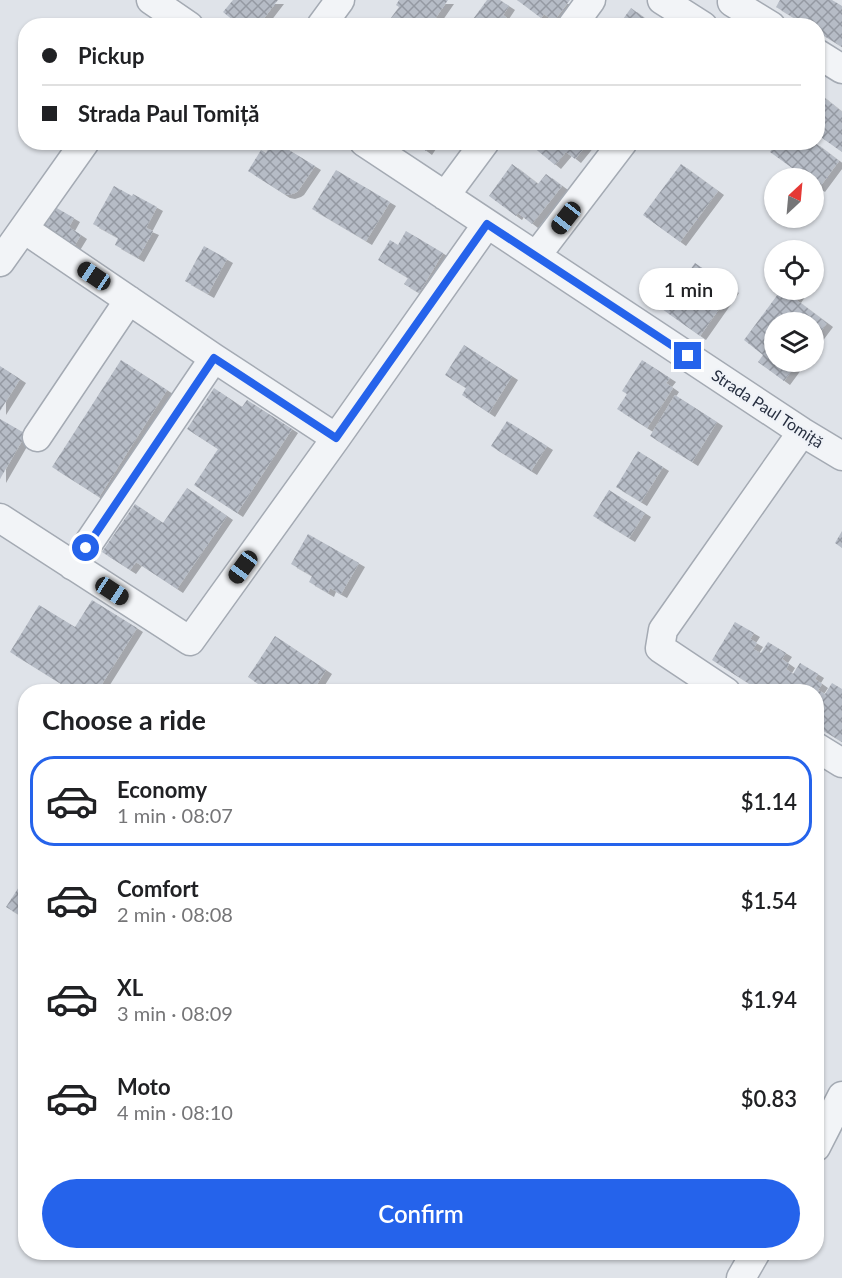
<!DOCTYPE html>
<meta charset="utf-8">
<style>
:root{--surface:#fff;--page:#f2f2f2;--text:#202124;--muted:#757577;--line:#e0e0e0;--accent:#2563eb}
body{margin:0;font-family:Lato,sans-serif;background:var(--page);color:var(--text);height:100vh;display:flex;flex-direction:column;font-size:22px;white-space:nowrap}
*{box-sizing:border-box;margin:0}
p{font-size:20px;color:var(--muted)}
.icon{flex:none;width:33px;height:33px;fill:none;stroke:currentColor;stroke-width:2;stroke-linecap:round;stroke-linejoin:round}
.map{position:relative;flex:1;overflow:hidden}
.side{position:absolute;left:18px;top:684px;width:806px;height:576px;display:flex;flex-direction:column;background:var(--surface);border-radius:24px;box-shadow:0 2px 4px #0004}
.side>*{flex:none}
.top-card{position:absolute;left:18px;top:18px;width:807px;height:132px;border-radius:24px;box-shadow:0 2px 4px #0004;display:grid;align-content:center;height:132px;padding:0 24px;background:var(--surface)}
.needle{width:39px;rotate:26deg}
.buttons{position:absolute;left:764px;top:168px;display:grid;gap:12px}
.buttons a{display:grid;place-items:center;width:60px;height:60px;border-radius:50%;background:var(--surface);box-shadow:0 2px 4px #0004;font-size:30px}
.end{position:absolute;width:27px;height:27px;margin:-14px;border:8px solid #2563eb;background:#fff;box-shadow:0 0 0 3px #fff}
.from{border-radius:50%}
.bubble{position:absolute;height:42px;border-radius:21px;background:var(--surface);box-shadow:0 2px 4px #0004;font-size:20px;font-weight:600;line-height:42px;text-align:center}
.car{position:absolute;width:18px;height:36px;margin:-18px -9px;border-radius:8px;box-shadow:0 0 4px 2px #0007;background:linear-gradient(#222 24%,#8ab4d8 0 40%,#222 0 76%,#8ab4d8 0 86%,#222 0)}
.top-card b{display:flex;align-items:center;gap:21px;height:57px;font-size:22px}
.top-card b+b{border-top:2px solid var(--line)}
.top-card i{width:15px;height:15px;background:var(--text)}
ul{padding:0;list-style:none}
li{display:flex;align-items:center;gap:18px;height:90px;margin:0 12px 9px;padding:0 12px;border:3px solid transparent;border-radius:24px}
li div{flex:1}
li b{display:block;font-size:22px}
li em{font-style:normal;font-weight:600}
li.on{border-color:var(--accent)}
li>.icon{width:54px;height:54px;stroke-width:1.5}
h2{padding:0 24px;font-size:27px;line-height:72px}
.action{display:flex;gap:12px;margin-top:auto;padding:12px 24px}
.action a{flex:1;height:69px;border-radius:36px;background:var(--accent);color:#fff;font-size:24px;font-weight:600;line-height:69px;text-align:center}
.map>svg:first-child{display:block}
</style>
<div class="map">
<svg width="842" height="1278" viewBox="0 0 842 1278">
<defs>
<pattern id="building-cross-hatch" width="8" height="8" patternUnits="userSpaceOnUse" patternTransform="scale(1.5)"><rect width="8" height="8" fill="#b6bcc6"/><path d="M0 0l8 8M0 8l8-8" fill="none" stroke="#9499a2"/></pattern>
<filter id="shadow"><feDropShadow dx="6" dy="4" stdDeviation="0" flood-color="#0004"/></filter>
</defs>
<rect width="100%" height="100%" fill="#dfe3e9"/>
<path fill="url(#building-cross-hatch)" filter="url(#shadow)" d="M233 0H278L258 26H240L223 12Z
M399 0H448L430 26H385L399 7 396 5Z
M487 0H500L509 6 503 15 517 26H468Z
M517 0H570L554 21 544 14 541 18Z
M780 0H832L842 6V47L818 32V26H807L776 7Z
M631 8 655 26H618Z
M663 18 673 26H658Z
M818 93 842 112V152L818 135Z
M272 142H276L315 166 298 191 295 193 289 195 284 194 248 171 261 150 266 153Z
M414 142H432L426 151Z
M527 142H589L575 159 566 152 555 165Z
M777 142H814L839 161 819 188 813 184V178H806L770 152Z
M512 164 538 184 546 174 562 186 532 224 518 213 516 216 489 196Z
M681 164 718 191 680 242 643 215Z
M336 170 390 202 366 241 312 209Z
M114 186 132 196 133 194 157 207 146 228 153 231 138 258 115 245 118 238 93 224Z
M55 207 74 218 69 227 81 235 73 248 41 229Z
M406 231 443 253 419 293 404 284 408 278 378 260 390 240 398 245Z
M204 246 227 259 208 294 185 281Z
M695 263 733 289 700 336 662 309Z
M781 290H794L799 293 795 299 827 323 813 342V322H774V362H798L784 381 758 362 763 355 744 340Z
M464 345 512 376 489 413 462 395 466 388 445 375Z
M121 360 167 390 99 497 52 467Z
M642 360 670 378 666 383 673 388 647 428 617 409 627 394 622 391Z
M0 366 20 379 0 411Z
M214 388 242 407 247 400 292 429 237 513 194 485 218 449 187 429Z
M675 395 717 422 692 462 650 436Z
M0 419 26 434 0 479Z
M507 421 547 446 531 471 491 446Z
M638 451 663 467 641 502 616 487Z
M187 488 227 516 177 589 136 562 130 570 102 552 135 504 163 523Z
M609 490 645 513 629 538 593 516Z
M842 531V548L835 543Z
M308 534 359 563 341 594 330 588 328 593 309 582 312 576 291 564Z
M92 600 137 628 97 692H74L10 652 39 605 75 627Z
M735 622 754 633 750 639 757 643 753 649 761 653 768 642 786 653 782 659 789 664 786 669 793 674 800 663 818 674 815 679 822 684 818 690 825 694 832 683 842 689V742L816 726V692H762L712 660Z
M275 636 326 670 312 692H270L248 677Z
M26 876V919L6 907Z"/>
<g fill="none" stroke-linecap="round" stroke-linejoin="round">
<g stroke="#a4aab3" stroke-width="31">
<path id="minor" d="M151 0 189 26
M662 0 703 26
M732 2 771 26
M321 26 340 0
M572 26 591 0
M818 54 842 69
M364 142 802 432 842 456
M445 196 485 142
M24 229 214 358 336 438
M536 256 623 142
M0 262 85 142
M37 437 129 300
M0 518 190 641 336 438 487 224
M73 566 214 358
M726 692 660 648 663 630 802 432
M816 747 842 763
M816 1147 842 1096
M741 1278 756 1252"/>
</g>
<use href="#minor" stroke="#f2f4f7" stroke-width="28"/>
</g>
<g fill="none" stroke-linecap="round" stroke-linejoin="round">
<path stroke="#2563eb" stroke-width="8" d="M86 548 214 358 336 438 487 224 688 356"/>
</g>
<g text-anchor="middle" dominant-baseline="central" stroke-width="4.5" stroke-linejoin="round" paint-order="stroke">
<g font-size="16" fill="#283041" stroke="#eff2f7">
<text transform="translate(768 408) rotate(33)">Strada Paul Tomiță</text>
</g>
</g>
</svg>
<div class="buttons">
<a><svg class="needle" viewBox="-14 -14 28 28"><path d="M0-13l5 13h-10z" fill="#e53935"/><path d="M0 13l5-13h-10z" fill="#757577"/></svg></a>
<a><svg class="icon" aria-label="locate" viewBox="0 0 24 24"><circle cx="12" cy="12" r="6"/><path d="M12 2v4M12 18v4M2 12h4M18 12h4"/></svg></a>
<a><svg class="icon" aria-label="layers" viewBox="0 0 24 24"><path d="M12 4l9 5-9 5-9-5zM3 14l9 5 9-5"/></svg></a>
</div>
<i class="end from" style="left:86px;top:548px"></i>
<i class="end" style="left:688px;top:356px"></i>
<div class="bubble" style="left:639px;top:268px;width:99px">1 min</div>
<i class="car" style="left:566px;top:218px;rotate:218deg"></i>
<i class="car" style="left:94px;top:276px;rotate:304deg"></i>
<i class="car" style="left:243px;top:567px;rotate:216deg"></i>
<i class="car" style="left:112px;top:591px;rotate:123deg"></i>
<div class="top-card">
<b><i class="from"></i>Pickup</b>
<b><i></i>Strada Paul Tomiță</b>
</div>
<section class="side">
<h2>Choose a ride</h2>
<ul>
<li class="on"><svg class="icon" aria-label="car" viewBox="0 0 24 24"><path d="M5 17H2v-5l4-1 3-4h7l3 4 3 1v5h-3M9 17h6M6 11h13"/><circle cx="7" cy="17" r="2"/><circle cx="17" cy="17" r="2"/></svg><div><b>Economy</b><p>1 min · 08:07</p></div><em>$1.14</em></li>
<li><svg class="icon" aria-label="car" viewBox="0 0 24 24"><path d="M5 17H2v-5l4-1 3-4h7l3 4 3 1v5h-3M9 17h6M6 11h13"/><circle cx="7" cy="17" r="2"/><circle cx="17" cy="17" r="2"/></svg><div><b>Comfort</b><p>2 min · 08:08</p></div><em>$1.54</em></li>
<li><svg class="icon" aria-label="car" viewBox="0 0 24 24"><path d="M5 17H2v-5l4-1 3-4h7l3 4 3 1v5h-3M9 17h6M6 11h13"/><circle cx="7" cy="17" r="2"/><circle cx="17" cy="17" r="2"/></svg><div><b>XL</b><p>3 min · 08:09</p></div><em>$1.94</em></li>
<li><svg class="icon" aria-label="car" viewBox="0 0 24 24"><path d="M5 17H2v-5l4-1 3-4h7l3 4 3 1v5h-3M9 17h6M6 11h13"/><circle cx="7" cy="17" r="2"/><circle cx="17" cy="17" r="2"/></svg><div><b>Moto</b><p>4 min · 08:10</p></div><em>$0.83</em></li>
</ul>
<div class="action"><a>Confirm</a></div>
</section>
</div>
